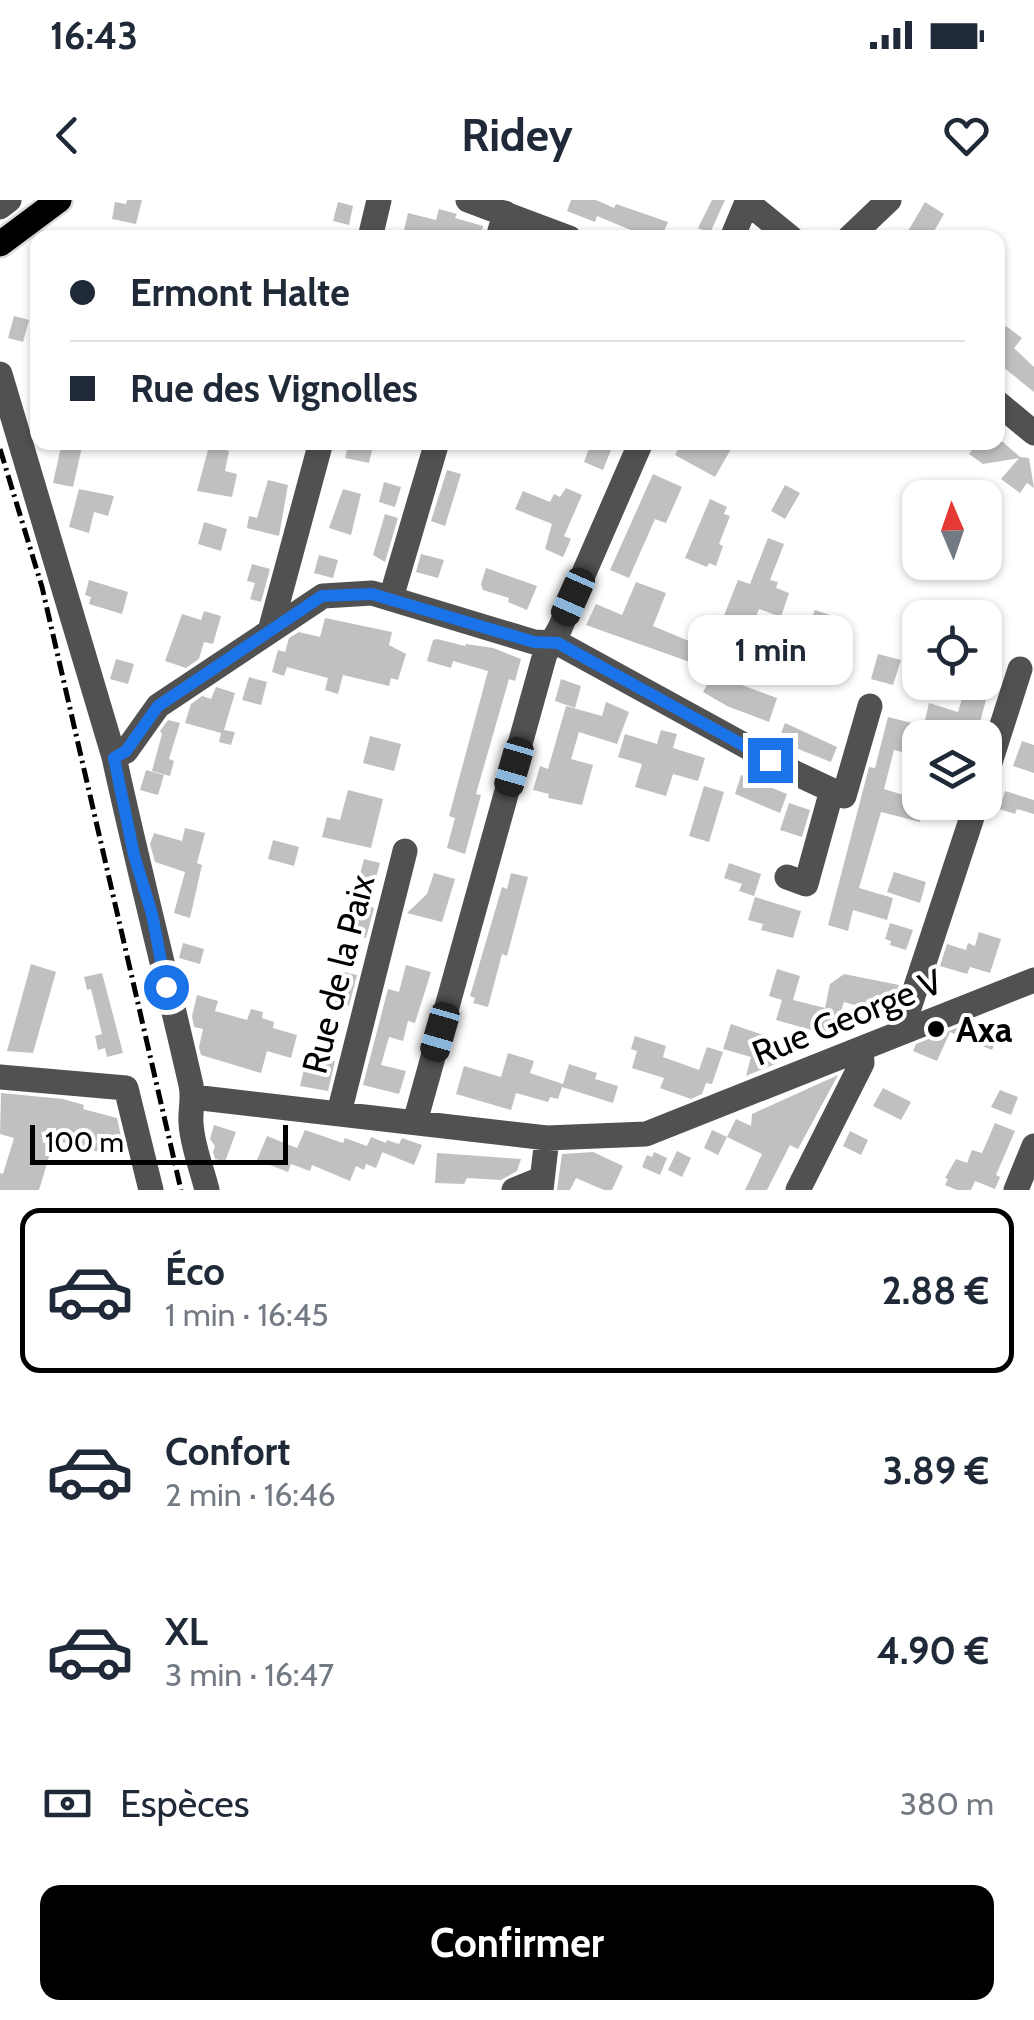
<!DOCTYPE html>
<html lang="fr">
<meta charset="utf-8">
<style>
:root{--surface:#fff;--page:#f6f6f7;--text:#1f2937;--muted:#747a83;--line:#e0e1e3;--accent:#000}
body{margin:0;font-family:Cabin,sans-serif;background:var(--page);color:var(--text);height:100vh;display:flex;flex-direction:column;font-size:38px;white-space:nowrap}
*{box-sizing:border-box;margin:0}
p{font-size:32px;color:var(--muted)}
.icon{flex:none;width:55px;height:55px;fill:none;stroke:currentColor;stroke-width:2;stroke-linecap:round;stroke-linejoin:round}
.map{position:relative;height:990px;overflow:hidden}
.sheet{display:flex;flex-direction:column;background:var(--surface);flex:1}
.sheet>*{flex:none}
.guide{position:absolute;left:30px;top:30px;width:975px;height:220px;border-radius:20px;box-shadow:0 2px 8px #0004;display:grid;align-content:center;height:220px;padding:0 40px;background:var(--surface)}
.needle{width:65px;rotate:358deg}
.fabs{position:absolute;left:902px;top:280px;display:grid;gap:20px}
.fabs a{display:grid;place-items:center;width:100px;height:100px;border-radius:20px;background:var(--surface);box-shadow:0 2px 8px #0004;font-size:50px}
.scale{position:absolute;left:30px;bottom:25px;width:258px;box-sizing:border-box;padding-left:10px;border:5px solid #000;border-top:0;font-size:28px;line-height:35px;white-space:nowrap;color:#000;-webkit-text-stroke:8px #fff;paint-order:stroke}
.end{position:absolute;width:45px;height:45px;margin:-22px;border:12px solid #1a73e8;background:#fff;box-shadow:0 0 0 5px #fff}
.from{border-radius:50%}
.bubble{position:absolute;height:70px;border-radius:20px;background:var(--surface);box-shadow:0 2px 8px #0004;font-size:32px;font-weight:700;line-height:70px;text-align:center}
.car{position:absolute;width:30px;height:60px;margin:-30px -15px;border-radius:12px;box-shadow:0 0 8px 2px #0007;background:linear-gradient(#222 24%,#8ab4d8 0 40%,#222 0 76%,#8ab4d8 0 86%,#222 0)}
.guide b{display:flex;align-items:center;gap:35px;height:95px;font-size:38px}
.guide b+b{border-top:2px solid var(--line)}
.guide i{width:25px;height:25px;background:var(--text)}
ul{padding:18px 0 0;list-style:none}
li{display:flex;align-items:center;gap:30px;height:165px;margin:0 20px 15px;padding:0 20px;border:5px solid transparent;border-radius:20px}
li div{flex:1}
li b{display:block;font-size:38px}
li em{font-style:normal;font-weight:700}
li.on{border-color:var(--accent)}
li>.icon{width:90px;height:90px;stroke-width:1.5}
.pay{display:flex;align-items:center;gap:25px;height:110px;padding:0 40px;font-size:38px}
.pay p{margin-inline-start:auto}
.action{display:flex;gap:20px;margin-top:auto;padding:20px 40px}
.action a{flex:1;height:115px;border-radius:20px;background:var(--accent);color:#fff;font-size:40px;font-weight:700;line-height:115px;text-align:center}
.status{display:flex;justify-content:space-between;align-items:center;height:70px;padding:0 50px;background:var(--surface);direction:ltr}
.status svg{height:28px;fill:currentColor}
header{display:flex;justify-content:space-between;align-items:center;height:130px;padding:0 40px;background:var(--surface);font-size:45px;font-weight:700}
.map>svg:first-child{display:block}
</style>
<div class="status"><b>16:43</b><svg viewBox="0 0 49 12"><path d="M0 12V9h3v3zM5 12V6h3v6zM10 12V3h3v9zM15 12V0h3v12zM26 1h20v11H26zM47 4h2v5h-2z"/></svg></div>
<header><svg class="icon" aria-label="back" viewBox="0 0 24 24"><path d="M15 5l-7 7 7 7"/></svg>Ridey<svg class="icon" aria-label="heart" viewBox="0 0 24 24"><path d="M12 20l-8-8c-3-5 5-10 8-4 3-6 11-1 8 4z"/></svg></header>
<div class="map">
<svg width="1034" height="990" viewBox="0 0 1034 990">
<rect width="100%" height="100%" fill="#fff"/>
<path fill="#c0c0c0" d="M127 0H142L136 24 112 19 115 2 126 4Z
M571 0H596L614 8 616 4 668 22 661 38H650L597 16 595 22 567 11Z
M712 0H725L710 33 698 28Z
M338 2 353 6 349 25 333 21Z
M925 2 944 14 930 38H904Z
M439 9 457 14 455 18 483 26 480 38H441L426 33 425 38H417L403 34 408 13 436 20Z
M14 116 29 120 23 142 8 138Z
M1006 126 1022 138 1014 148 1034 167V192L998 163V137Z
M62 242H83L73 287 53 283Z
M349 242H374L369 263 345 258Z
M682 242H735L715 277 675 255Z
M978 242H1003L1020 257 1029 258 1034 288 1027 283 1020 293 1001 279 1019 258 983 264 969 254Z
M591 243 611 250 603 270 584 262Z
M209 246 229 251 225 271 237 274 232 297 197 291Z
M447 270 461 274 445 326 431 321Z
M653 274 682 287 666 323 655 319 629 378 610 370Z
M268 280 288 285 279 336 247 328 249 316 257 318Z
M384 282 401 287 395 307 379 302Z
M785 285 800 293 785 319 771 311Z
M566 288 582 295 564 336 571 339 563 357 545 349 552 324 515 309 523 291 550 302 554 294 560 297Z
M79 289 114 296 108 316 94 312 89 333 69 327Z
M343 289 361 294 351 335 329 328Z
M710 299 727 307 724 314 730 316 719 344 723 346 716 366 709 363 707 367 685 358Z
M385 314 398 318 385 362 373 355Z
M204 322 227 329 221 351 198 344Z
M768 338 784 344 770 380 778 382 776 388 789 393 781 417 759 409 747 439 719 428 738 380 750 384Z
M421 354 444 360 438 378 416 372Z
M319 355 338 360 333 378 314 373Z
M252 364 270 369 261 402 250 399 255 383 247 381Z
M486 368 537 386 527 410 508 402 509 398 483 390 481 384Z
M89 380 128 392 122 414 89 404 91 397 85 395Z
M636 382 666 393 653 426 689 441 692 435 713 444 708 455 736 471 731 481 777 498 769 522 727 506 703 492 715 471 586 425 596 404 622 415Z
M815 410 836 417 829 434 809 426Z
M204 411 221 416 213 444 204 442 199 459 186 468 165 461 182 414 201 420Z
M325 418 392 432 389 445 406 454 398 480 391 478 389 486 343 475 338 494 325 490 328 478 287 467 284 476 272 472 278 450 285 452 289 438 299 432 320 437Z
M437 439 465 446 466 444 493 448 521 459 515 481 509 479 476 594 481 595 465 654 447 648 455 618 449 616 488 471 453 461 451 468 427 461 433 440Z
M878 454 901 460 893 485 871 479Z
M116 459 134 464 128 484 110 479Z
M249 477 267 482 261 505 242 500Z
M561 479 581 486 575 508 555 501Z
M967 482 989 488 976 538H947L948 525 925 520 929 503 958 512Z
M216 487 235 493 224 530 235 532 231 545 219 542 221 533 185 523 191 504 202 496 211 499Z
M606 502 629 512 617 544 579 532 571 559 593 565 582 605 548 598 549 594 533 590 540 566 548 569 566 506 602 516Z
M888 517 920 525V551L903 546 902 552 894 550 884 589 920 600V622L881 612 859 688 893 698 887 720 853 710 848 731 828 725 869 567 875 568Z
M168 520 180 523 169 559 174 561 170 576 152 571 162 534 160 531Z
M785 523 837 547 831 562 778 541Z
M661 530 677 534 673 548 705 558 698 581 673 574 666 596 635 587 642 564 618 557 625 534 657 544Z
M370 536 401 544 394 571 363 563Z
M1022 541 1034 545V573L1013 566Z
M146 570 164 575 158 595 140 590Z
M741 575 787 594 780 613 735 594Z
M704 586 724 592 709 642 689 636Z
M348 590 383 599 371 648 322 637 327 617 340 620Z
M1005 591 1034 600V614L1017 609 1015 614 999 609Z
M789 603 810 610 802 637 780 630Z
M185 628 205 633 197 663 202 665 190 718 174 713 185 672 155 662 150 644 154 633 182 641Z
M273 640 299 647 294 666 268 659Z
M364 659 380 663 368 706 374 708 366 738 345 732Z
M729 663 761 674 754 696 739 691 742 684 724 678Z
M894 672 926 682 920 703 887 692Z
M434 673 455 679 442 722 407 713 427 694Z
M511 673 528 677 507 756 502 754 488 807 473 803 475 798 470 796 502 687 507 689Z
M755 697 801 711 793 738 761 730 763 724 748 720Z
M890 723 913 730 906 750 890 745 891 741 885 739Z
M979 732 1001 739 990 773 970 767 967 774 940 766 947 744 966 750 968 743 975 746Z
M183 743 204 749 200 764 179 758Z
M31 764 56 772 33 853 7 851Z
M406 765 431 772 415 823 408 821 403 841 389 837 381 865 406 871 399 894 363 885 388 789 399 792Z
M777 769 800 776 793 800 825 808 830 784 844 774 899 785 891 811 886 814 844 802 833 836 776 820 782 800 769 796Z
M343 772 357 775 349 806 335 802Z
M102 773 123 853 107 857 105 848 98 850 95 836 102 834 91 789 87 790 84 777Z
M197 795 218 801 215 811 247 820 251 809 263 812 262 818 274 822 273 828 297 835 291 858 267 851 261 873 201 855 199 847 203 829 194 827 192 816Z
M974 821 999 833 992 850 950 832 937 861 913 851 916 844Z
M731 824 781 841 775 864 746 876 751 857 723 849Z
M635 836 666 846 663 857 699 870 707 847 723 852 712 884 706 883 702 894 691 899 660 888 664 878 632 868 637 851 631 849Z
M508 853 534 861 530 873 563 884 569 864 597 873 595 879 618 886 613 903 562 887 558 899 550 897 548 902 516 893 511 910 456 894 464 866 501 877Z
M307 857 335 861 328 891 300 886Z
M838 875 798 949 790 945 767 990H745L762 954 727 937 736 919 751 926 752 914Z
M883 888 911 902 901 920 873 906Z
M1000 890 1018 897 1011 915 991 907Z
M1 893 63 899 84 905 83 909 117 918 122 941 106 944 103 953 54 940 39 990H0V973L3 974 14 938 0 934Z
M995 923 1015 931 996 975 1000 977 995 989 975 981 971 990H957L945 985 948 979 945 978 956 959 967 963 972 950 982 953Z
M214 925 236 932 225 962 215 959 213 952 215 946 210 939Z
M305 930 343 943 345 938 367 946 371 937 386 943 376 968 366 964 364 970 356 966 350 981 312 965 310 971 291 964 288 972 257 960 267 936 297 948Z
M712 930 727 937 718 955 704 948Z
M850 931 868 940 861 955 843 946Z
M402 938 422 945 414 965 382 952 387 940 399 944Z
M677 951 691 958 682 977 668 970Z
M593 952 623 966 612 990H604L576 978 570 990H557L562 954Z
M654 952 667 958 660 975 642 967 647 955 652 957Z
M437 953 466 955 521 959 517 971 501 980 467 978 464 984 435 983Z"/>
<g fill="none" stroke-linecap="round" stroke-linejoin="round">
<g stroke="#dbdbdb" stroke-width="30">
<path id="major" d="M0 44 59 0"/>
</g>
<path stroke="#515151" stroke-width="25" d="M468 0 569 38
M0 7 9 0
M370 38 379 0
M498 38 505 13
M732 38 747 2 791 38
M849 38 889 0
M0 174 114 557C138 667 166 775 191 885 194 898 190 910 191 923 192 945 202 969 207 990
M998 203 1034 233
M391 398 437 242
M270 431 321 242
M114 557 126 551 158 506 323 396 372 393 534 442 558 443 795 573 844 596 870 506
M985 578 1020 469
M787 677 806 684 832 590
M907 830V814L977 602
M0 877 126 888 151 990
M193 897 547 938 646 934 1034 780
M339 913 405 651
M415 922 545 454 560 428 641 242
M514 990 541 979
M541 990 547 938
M798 990 862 863 861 850
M1016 990 1034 946"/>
<use href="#major" stroke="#000" stroke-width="25"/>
<path stroke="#000" stroke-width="5" stroke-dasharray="15 5 2.5 5" stroke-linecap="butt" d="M0 249 42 387 181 990"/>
</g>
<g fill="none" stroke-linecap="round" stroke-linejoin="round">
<path stroke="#1a73e8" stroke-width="12" d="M166 787 152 714 134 655 114 558 126 551 158 506 322 396 372 394 534 442 558 443 770 560"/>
</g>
<circle fill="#000" stroke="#fff" stroke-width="4" cx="936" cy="829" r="10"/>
<g text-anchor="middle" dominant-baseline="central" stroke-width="8" stroke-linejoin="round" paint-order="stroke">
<g font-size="35" fill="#000" stroke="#fff">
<text transform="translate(338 774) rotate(-76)">Rue de la Paix</text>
<text transform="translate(847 817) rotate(-22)">Rue George V</text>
</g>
<g font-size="35" font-weight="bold" fill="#000" stroke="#fff" text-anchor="start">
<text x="956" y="829">Axa</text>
</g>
</g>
</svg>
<div class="fabs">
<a><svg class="needle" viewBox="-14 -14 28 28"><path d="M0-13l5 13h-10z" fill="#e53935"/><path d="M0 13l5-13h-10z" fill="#747a83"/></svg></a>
<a><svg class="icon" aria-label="locate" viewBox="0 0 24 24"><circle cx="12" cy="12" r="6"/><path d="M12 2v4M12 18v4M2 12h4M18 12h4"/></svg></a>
<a><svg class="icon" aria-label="layers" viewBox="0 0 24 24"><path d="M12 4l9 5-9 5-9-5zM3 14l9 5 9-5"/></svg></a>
</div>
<div class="scale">100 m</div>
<i class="end from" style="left:166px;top:787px"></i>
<i class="end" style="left:770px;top:560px"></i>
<div class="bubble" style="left:688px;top:415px;width:165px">1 min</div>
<i class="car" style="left:573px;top:397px;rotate:204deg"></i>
<i class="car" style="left:514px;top:567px;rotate:196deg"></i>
<i class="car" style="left:440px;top:832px;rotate:196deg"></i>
<div class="guide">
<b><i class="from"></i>Ermont Halte</b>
<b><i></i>Rue des Vignolles</b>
</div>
</div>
<section class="sheet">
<ul>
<li class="on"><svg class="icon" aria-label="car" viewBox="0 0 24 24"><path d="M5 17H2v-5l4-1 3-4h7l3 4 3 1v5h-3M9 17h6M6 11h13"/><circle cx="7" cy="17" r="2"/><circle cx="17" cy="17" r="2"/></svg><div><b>Éco</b><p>1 min · 16:45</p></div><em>2.88 €</em></li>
<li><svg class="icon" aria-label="car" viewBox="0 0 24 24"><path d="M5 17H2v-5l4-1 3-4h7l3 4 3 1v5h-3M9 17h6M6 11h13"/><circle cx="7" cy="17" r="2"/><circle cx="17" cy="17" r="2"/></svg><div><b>Confort</b><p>2 min · 16:46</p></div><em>3.89 €</em></li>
<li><svg class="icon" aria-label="car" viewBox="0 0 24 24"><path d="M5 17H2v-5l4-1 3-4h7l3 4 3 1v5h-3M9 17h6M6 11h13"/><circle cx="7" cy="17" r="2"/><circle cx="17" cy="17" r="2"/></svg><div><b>XL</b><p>3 min · 16:47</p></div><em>4.90 €</em></li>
</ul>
<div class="pay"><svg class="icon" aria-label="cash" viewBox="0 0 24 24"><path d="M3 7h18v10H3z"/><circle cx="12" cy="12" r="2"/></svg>Espèces<p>380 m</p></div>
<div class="action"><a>Confirmer</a></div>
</section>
